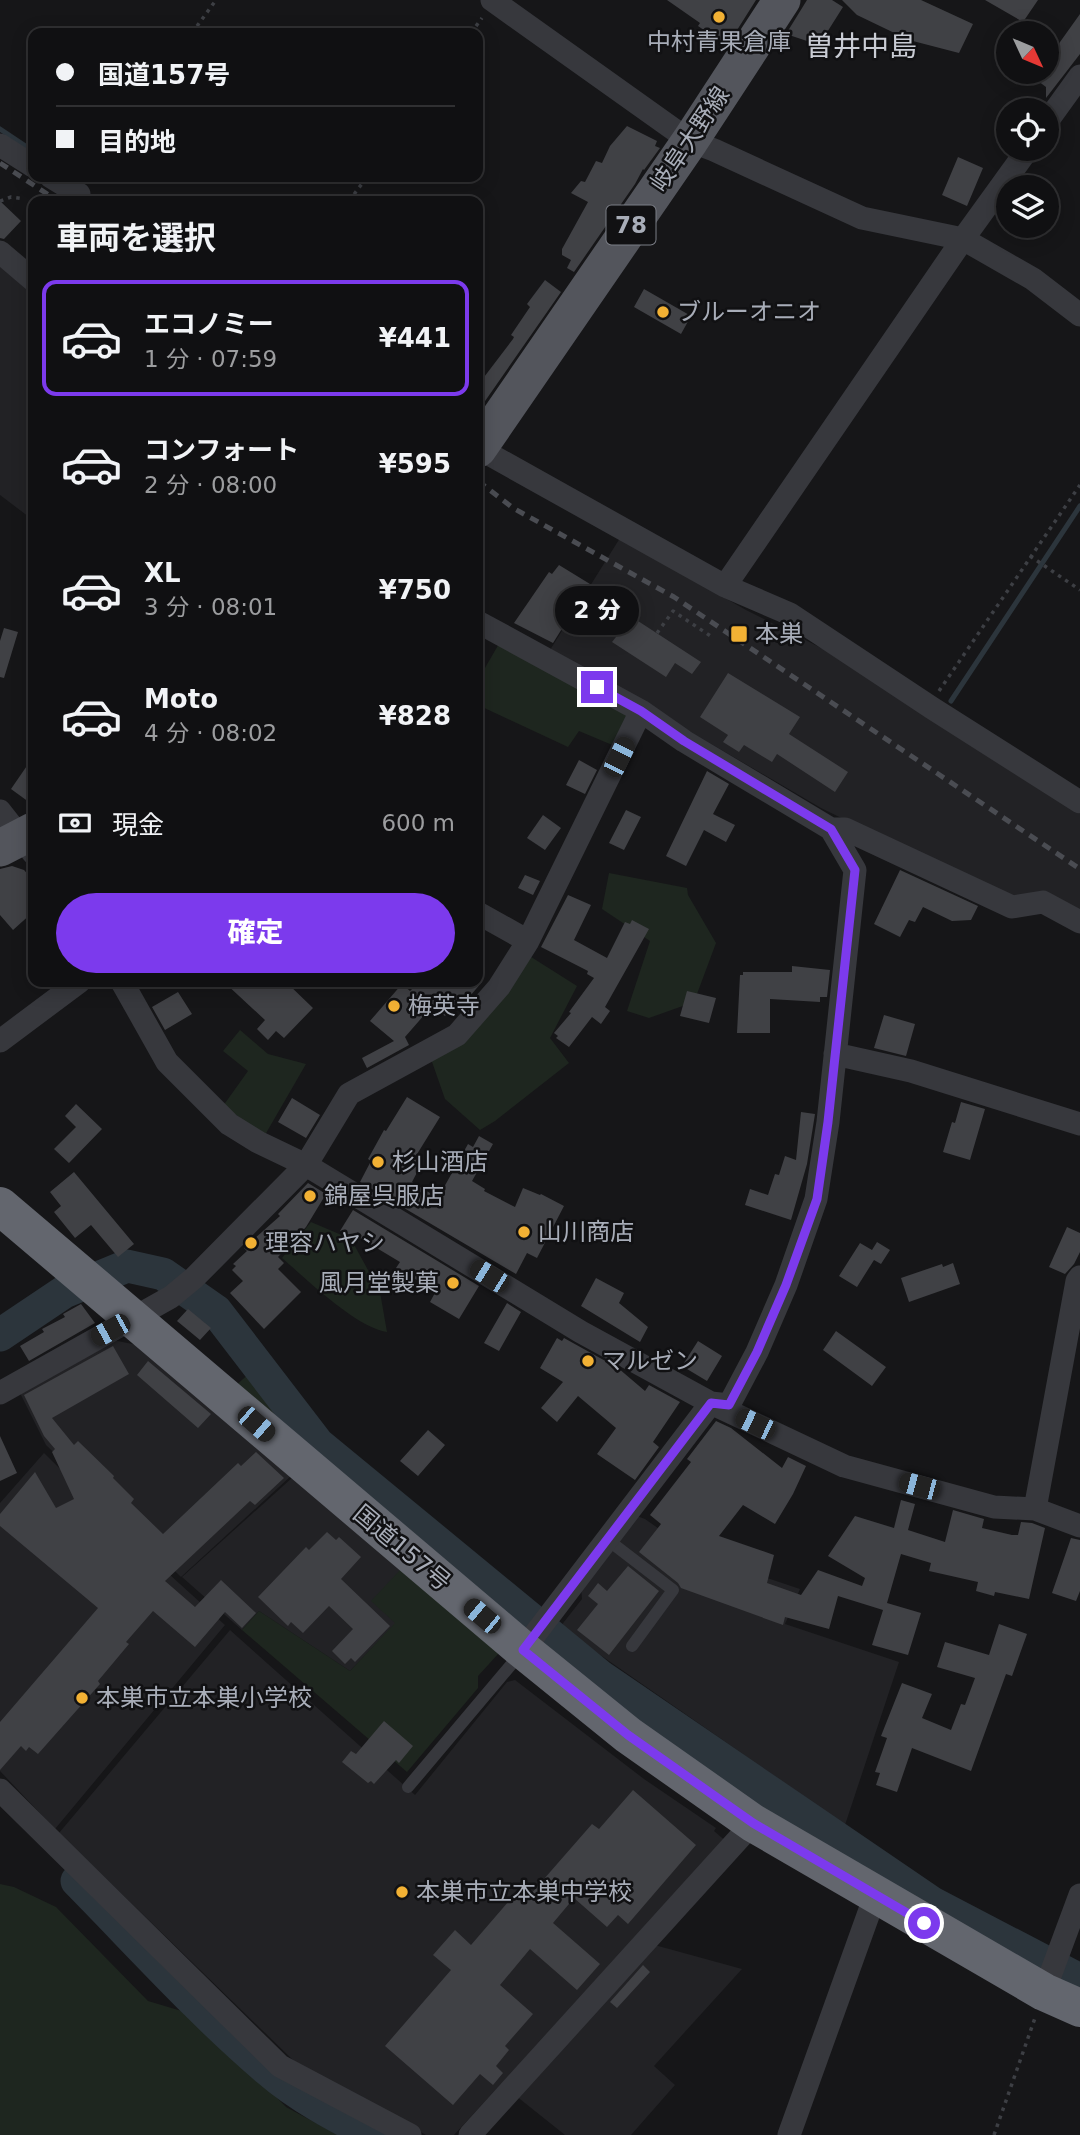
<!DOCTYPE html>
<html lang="ja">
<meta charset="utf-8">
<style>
:root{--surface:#101012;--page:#19191b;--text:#f1f3f6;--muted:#9c9d9f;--line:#303032;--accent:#7c3aed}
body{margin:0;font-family:"DejaVu Sans","Noto Sans JP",sans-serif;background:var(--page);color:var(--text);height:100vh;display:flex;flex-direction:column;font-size:26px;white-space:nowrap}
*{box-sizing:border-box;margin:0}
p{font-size:23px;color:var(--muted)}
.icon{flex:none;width:38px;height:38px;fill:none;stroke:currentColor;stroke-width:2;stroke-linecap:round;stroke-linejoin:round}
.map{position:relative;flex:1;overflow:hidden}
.sheet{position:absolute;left:28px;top:196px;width:455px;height:791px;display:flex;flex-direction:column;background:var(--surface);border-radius:14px;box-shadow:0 4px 18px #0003,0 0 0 2px var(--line)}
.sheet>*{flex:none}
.hud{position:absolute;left:28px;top:28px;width:455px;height:154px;border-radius:14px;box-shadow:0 4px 18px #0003,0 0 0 2px var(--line);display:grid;align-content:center;height:154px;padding:0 28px;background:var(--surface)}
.needle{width:46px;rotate:134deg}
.controls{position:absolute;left:996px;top:21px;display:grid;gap:14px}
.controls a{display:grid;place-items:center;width:63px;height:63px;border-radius:50%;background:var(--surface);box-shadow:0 4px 18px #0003,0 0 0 2px var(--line);font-size:35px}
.end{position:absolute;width:32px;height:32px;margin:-16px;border:9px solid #7c3aed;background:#fff;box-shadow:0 0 0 4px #fff}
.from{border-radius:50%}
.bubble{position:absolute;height:49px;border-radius:24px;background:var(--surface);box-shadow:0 4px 18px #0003,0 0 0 2px var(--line);font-size:23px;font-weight:800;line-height:49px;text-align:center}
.car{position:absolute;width:21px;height:42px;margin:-21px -10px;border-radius:9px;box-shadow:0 0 5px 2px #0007;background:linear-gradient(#222 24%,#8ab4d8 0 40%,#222 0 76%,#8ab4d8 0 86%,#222 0)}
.hud b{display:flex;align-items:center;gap:24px;height:66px;font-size:26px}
.hud b+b{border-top:2px solid var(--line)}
.hud i{width:18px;height:18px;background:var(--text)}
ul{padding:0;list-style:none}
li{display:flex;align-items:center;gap:21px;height:116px;margin:0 14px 10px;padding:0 14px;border:4px solid transparent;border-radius:14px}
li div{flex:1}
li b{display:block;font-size:26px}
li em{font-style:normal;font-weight:800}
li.active{border-color:var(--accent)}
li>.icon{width:63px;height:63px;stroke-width:1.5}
h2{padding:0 28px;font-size:32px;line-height:84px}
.pay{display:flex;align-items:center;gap:18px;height:77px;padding:0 28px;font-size:26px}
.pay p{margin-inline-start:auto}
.button{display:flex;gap:14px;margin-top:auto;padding:14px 28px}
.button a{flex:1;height:80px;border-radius:42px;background:var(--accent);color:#fff;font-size:28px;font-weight:800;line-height:80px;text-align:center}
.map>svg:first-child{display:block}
</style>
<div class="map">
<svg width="1080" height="2135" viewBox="0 0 1080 2135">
<rect width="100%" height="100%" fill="#161618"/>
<path fill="#222225" d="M0 265 33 292V520L0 495Z
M620 538 746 610 827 651 1080 814V913L1014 903 821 808 550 650Z
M113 1340 137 1345 292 1475 181 1577 46 1445 20 1393Z
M44 1453 135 1543 225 1625 55 1829 0 1771V1503Z
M293 1477 401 1569 396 1623 350 1671 259 1611 242 1630 182 1577Z
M634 1515 645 1519 695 1554 800 1589 785 1624 899 1662 845 1825 560 1627 582 1599 581 1587Z
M230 1630 415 1795 507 1682 515 1680 644 1779 716 1828 714 1831 728 1843 640 1941 742 1969 654 2066 675 2085 631 2135H565L501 2084 454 2135H426L294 2061 59 1833Z"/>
<path fill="#1e261f" d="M500 642 633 717 617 747 579 731 568 747 478 705V680Z
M609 873 687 888 688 895 716 943 694 1002 649 1018 627 1011 650 941 602 909Z
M528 955 577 986 550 1038 569 1063 495 1121 480 1130 445 1099 431 1059Z
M240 1030 268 1054 306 1064 265 1135 223 1106 248 1071 223 1051Z
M311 1222 351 1239 380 1292 387 1332C357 1328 306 1279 282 1258Z
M251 1372 295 1422 298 1439 234 1387Z
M401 1569 499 1653 478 1676V1688L407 1772 242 1630 259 1611 350 1671 395 1623 371 1601Z
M0 1884 14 1887 56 1907 148 2001 195 2015 286 2107 338 2135H0Z"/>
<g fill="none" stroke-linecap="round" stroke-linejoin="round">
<path stroke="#2c353c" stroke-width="5" d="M0 129 33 151
M951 701 1080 506"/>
<path stroke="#2c353c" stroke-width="33" d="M0 1335 64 1292 127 1266 163 1274 216 1311 318 1444 601 1677 932 1903 1080 1980
M77 1881C140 1945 200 2012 268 2070 299 2097 337 2117 373 2135"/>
</g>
<path fill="#404145" d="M667 0H756L727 46 698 26 700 23Z
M807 0H832L843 7 819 45 786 34Z
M842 0H921L973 24 959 53 909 40 857 15Z
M985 0H1038L1023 22Z
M1080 14V54L1046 98V87L1026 72H1046V60L1051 62 1060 42Z
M627 126 657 141 655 146 660 148 644 170 643 169 635 184 574 272 567 268 571 260 562 255V249L588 202 571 193 581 181 585 182 596 161 602 163 610 146Z
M958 157 983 168 967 206 942 195Z
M0 201 21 221 4 239 0 238Z
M545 280 561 292 483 404 478 400V385L513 339 514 337 511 335 530 307 527 304Z
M644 289 691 316 681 334 634 307Z
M559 565 590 584 553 643 514 623 549 572 552 574Z
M615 606 701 662 692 674 675 663 666 677 612 642 616 637 602 628Z
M4 628 18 632 4 678 0 677V641Z
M728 673 800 717 789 734 848 772 835 792 777 754 772 762 744 745 739 752 723 742 728 735 700 717Z
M33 757V805L11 789Z
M579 760 597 770 585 794 566 785Z
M707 771 729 784 713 814 735 825 726 842 704 830 686 866 666 856Z
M626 810 641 817 624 850 609 843Z
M543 815 561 828 545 850 527 838Z
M12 866 24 870 33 880V912L13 930 0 915V869Z
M900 870 978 906 971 920 952 921 923 907 915 922 909 920 900 937 874 924Z
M525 875 540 881 533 895 518 888Z
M568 895 591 905 574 940 607 958 625 922 630 924 632 920 649 929 605 1007 610 1011 601 1024 592 1017 569 1047 556 1038 558 1036 554 1033 571 1013 569 1012 594 978 587 974 588 971 541 947Z
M792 966 830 970 827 997H820V1002L770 999V1033H737L740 975H743V972H792Z
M224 982H286L313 1008 284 1038 276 1031 268 1040 257 1029 265 1020Z
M419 982H482L458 1010 454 1006 445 1016 432 1006 405 1037 409 1045 367 1068 362 1058 394 1041 370 1021 402 984 410 991Z
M687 991 716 998 709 1023 680 1016Z
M178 992 192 1014 165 1030 152 1007Z
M884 1015 915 1024 906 1056 874 1048Z
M407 1097 440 1117 414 1159 422 1163 412 1182 438 1198 468 1144 473 1147 479 1136 493 1144 472 1181 485 1189 484 1191 515 1207 523 1188 540 1195 541 1194 564 1206 537 1258 527 1253 516 1274 360 1182 371 1161 368 1159 384 1130 386 1131Z
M292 1098 320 1115 306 1138 278 1122Z
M961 1102 985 1109 970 1160 943 1152 952 1122 955 1123Z
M76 1104 102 1129 69 1163 54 1149 76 1127 65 1116Z
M801 1112 815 1114 807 1164 791 1220 745 1205 750 1189 768 1195 775 1174 779 1175 785 1156 796 1160Z
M74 1172 134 1244 118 1257 91 1225 75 1238 54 1212 61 1206 50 1192Z
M308 1183 326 1194 306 1227 278 1257 284 1263 278 1269 301 1292 264 1329 230 1293 243 1281 232 1270 236 1266 233 1264 247 1251 244 1248 280 1216 278 1214Z
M353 1210 479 1286 459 1319 430 1302 436 1291 396 1268 400 1262 360 1238 358 1242 340 1231Z
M1067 1227 1080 1233V1252L1074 1264 1065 1274 1049 1267Z
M877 1242 890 1250 881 1264 874 1260 857 1287 839 1276 860 1243 872 1250Z
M953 1263 960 1284 909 1302 901 1278 942 1264 943 1267Z
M596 1278 624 1293 619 1303 648 1327 640 1342 581 1306Z
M507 1303 521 1312 499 1351 484 1343Z
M81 1304 95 1323 29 1361 20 1346 44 1332 42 1329 65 1317 63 1314Z
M188 1309 211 1328 200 1340 177 1321Z
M836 1331 886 1367 872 1386 823 1350Z
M557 1338 562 1341 564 1338 618 1368 645 1391 649 1385 680 1402 653 1442 659 1447 635 1480 597 1454 616 1428 578 1396 557 1422 541 1408 563 1382 540 1368Z
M698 1341 722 1356 707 1381 682 1366Z
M113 1346 129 1374 52 1418 74 1445 78 1441 114 1476 113 1478 134 1499 131 1503 163 1534 238 1463 241 1466 256 1452 284 1478 255 1505 250 1501 165 1581 195 1607 221 1580 256 1613 242 1628 225 1612 195 1647 153 1611 126 1642 129 1644 98 1681 100 1684 38 1754 29 1747 26 1751 21 1746 0 1770V1722L98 1608 0 1526V1514L35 1472 56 1508 74 1499 52 1452 55 1449 44 1436 24 1395Z
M148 1361 211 1414 198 1428 137 1375Z
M716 1421 731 1428 782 1468 788 1457 806 1466 793 1494 775 1524 743 1505 719 1536 774 1555 767 1583 801 1595 818 1570 862 1586 865 1578 828 1556 855 1516 894 1528 901 1500 915 1504 908 1530 945 1542 953 1510 984 1519 982 1528 1012 1535H1018L1021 1522 1032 1523 1045 1528 1029 1599 995 1592 994 1596 976 1591 978 1582 929 1571 931 1563 901 1554 887 1603 921 1613 908 1655 872 1645 883 1610 838 1596 829 1629 785 1617 783 1625 681 1588 678 1583 639 1552 661 1524 650 1515 691 1462 687 1459Z
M428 1430 445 1445 418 1476 400 1461Z
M0 1436 17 1473 0 1481Z
M327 1532 336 1540 339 1537 361 1557 341 1579 390 1626 355 1662 351 1658 345 1664 332 1651 353 1629 329 1606 303 1633 291 1622 288 1626 258 1597 306 1547 309 1550Z
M1071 1538 1080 1540V1591L1076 1601 1052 1593Z
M628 1566 659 1591 609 1655 577 1630 598 1604 588 1596 598 1583 607 1591Z
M999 1624 1027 1634 1012 1676 1006 1674 971 1771 912 1748 897 1792 876 1785 880 1773 875 1772 887 1738 881 1736 902 1683 932 1694 922 1718 951 1730 961 1704 965 1705 975 1678 937 1667 945 1642 989 1655Z
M384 1721 413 1746 399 1763 396 1760 374 1784 371 1781 368 1783 342 1762 351 1751 356 1754Z
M633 1790 696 1845 628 1924 618 1915 607 1927 574 1898 553 1923 600 1964 577 1990 530 1949 500 1985 533 2014 505 2046 509 2050 496 2066 503 2073 493 2085 480 2074 453 2105 385 2046 451 1970 433 1955 455 1930 471 1945 521 1887 530 1895 592 1824 599 1829Z
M643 1965 650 1972 617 2008 610 2002Z"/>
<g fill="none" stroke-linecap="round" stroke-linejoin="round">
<path stroke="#3d3f44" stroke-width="3.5" stroke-dasharray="3.5 5" stroke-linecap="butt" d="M192 33 216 0
M471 33 482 18
M0 201 11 197 24 199
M349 201 367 177
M1030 556 1080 590
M657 633 673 611 712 637
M939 691 1080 485
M994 2135 1035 2018"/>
<path stroke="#37383d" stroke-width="12" d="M608 1540 673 1590 632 1646
M408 1787 521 1653"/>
<path stroke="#37383d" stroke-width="23" d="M492 0 690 141 714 150 862 218 963 239 1033 279 1080 315
M1046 123 1080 76
M0 145 33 166
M51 177 79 194
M0 252 33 280
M478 448 725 586 790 614 932 708 1080 802
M725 586 963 239 1028 149
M478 622 641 711 684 741 831 829 855 870 828 1122 816 1199 786 1285 757 1352 729 1405 711 1403
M0 811 33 853
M831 829H845L1012 907 1043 902 1080 922
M478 913 528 941
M122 982 167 1062 229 1124 258 1142 306 1165 581 1332 711 1403 844 1466 994 1507 1035 1509 1080 1526
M0 1041 79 982
M835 1054 911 1071 1080 1124
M0 1393 171 1297 194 1278 306 1165 349 1094 457 1035 499 987 528 941 641 711
M1035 1509 1077 1281 1080 1277
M523 1650 711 1403
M0 1790 280 2066 410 2135
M1044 1992 1080 1895
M470 2135 753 1823
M789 2135 875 1896"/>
<path stroke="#53555c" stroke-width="37" d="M478 449 690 141 782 0
M0 848 33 831"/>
<path stroke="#63666e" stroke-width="38" d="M0 1206 523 1650 628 1735 753 1823 1044 1992 1080 2008"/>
<path stroke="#4a4c52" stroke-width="5" stroke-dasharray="9 7" stroke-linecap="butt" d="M0 163 58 201
M478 481 513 508 674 597 1080 869"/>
</g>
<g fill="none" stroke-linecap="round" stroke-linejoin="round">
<path stroke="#7c3aed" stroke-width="9" d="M597 687 641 711 684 741 831 829 855 870 828 1122 817 1199 786 1285 757 1352 729 1405 711 1403 523 1650 628 1735 753 1823 924 1923"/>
</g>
<g fill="#f2b134" stroke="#111113" stroke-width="2.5">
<circle cx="719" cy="17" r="7"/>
<circle cx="663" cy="312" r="7"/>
<rect x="730" y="625" width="18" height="18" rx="3.5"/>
<circle cx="394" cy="1006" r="7"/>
<circle cx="378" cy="1162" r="7"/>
<circle cx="310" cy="1196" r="7"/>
<circle cx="524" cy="1232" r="7"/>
<circle cx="251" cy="1243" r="7"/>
<circle cx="453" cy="1283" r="7"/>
<circle cx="588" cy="1361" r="7"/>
<circle cx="82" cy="1698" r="7"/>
<circle cx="402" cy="1892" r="7"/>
</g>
<g text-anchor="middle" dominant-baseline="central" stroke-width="5" stroke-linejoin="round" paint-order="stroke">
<rect fill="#111113" stroke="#7b7e86" stroke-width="2" x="606.5" y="205.5" width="49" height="39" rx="5"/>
<g font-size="23" font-weight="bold" fill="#a8adb8">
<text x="631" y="225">78</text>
</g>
<g font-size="24" fill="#a8adb8" stroke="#111113" text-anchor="start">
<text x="719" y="42" text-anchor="middle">中村青果倉庫</text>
<text x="677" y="312">ブルーオニオ</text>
<text x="755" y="634">本巣</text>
<text x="408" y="1006">梅英寺</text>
<text x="392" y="1162">杉山酒店</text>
<text x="324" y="1196">錦屋呉服店</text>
<text x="538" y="1232">山川商店</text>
<text x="265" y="1243">理容ハヤシ</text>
<text x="439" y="1283" text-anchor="end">風月堂製菓</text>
<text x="602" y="1361">マルゼン</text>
<text x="96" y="1698">本巣市立本巣小学校</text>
<text x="416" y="1892">本巣市立本巣中学校</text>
</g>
<g font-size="24" fill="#a8adb8" stroke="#111113">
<text transform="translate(690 139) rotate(-56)">岐阜大野線</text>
<text transform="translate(402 1548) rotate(40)">国道157号</text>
</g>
<g font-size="28" fill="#c9ccd4" stroke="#111113">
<text x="861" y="46">曽井中島</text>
</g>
</g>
</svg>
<div class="controls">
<a><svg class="needle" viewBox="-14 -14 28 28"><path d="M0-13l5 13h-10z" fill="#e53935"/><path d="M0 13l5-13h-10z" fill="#9c9d9f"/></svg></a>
<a><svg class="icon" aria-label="locate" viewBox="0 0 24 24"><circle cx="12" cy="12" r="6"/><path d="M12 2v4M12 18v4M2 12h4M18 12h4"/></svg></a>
<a><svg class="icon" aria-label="layers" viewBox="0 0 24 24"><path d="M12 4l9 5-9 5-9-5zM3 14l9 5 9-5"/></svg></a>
</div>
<i class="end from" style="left:924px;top:1923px"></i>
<i class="end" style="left:597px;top:687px"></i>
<div class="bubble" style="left:555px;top:586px;width:84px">2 分</div>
<i class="car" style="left:619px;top:757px;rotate:26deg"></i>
<i class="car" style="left:489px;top:1276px;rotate:302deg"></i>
<i class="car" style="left:110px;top:1330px;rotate:241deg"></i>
<i class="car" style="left:256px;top:1424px;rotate:131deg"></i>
<i class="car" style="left:755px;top:1424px;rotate:296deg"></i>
<i class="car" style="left:919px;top:1486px;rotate:285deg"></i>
<i class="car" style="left:482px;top:1616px;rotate:310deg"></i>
<div class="hud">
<b><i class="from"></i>国道157号</b>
<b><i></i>目的地</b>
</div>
<section class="sheet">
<h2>車両を選択</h2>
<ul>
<li class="active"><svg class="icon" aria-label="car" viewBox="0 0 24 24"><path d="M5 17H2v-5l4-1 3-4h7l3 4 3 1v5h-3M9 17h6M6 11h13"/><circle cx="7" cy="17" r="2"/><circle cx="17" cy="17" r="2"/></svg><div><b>エコノミー</b><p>1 分 · 07:59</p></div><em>¥441</em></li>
<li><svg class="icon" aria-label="car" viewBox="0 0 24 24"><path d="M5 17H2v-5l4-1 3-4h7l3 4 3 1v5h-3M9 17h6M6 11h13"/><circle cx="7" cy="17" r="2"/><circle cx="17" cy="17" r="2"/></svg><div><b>コンフォート</b><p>2 分 · 08:00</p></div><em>¥595</em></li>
<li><svg class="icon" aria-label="car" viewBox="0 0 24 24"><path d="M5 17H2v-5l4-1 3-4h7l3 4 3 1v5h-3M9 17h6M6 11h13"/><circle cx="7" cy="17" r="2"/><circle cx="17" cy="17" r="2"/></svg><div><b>XL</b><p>3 分 · 08:01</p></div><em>¥750</em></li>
<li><svg class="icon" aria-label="car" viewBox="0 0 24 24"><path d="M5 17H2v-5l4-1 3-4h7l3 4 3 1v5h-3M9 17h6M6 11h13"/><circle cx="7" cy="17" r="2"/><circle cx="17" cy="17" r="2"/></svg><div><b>Moto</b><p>4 分 · 08:02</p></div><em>¥828</em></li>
</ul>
<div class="pay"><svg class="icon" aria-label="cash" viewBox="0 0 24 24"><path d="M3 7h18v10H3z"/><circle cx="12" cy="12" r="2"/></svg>現金<p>600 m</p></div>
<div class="button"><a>確定</a></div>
</section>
</div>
